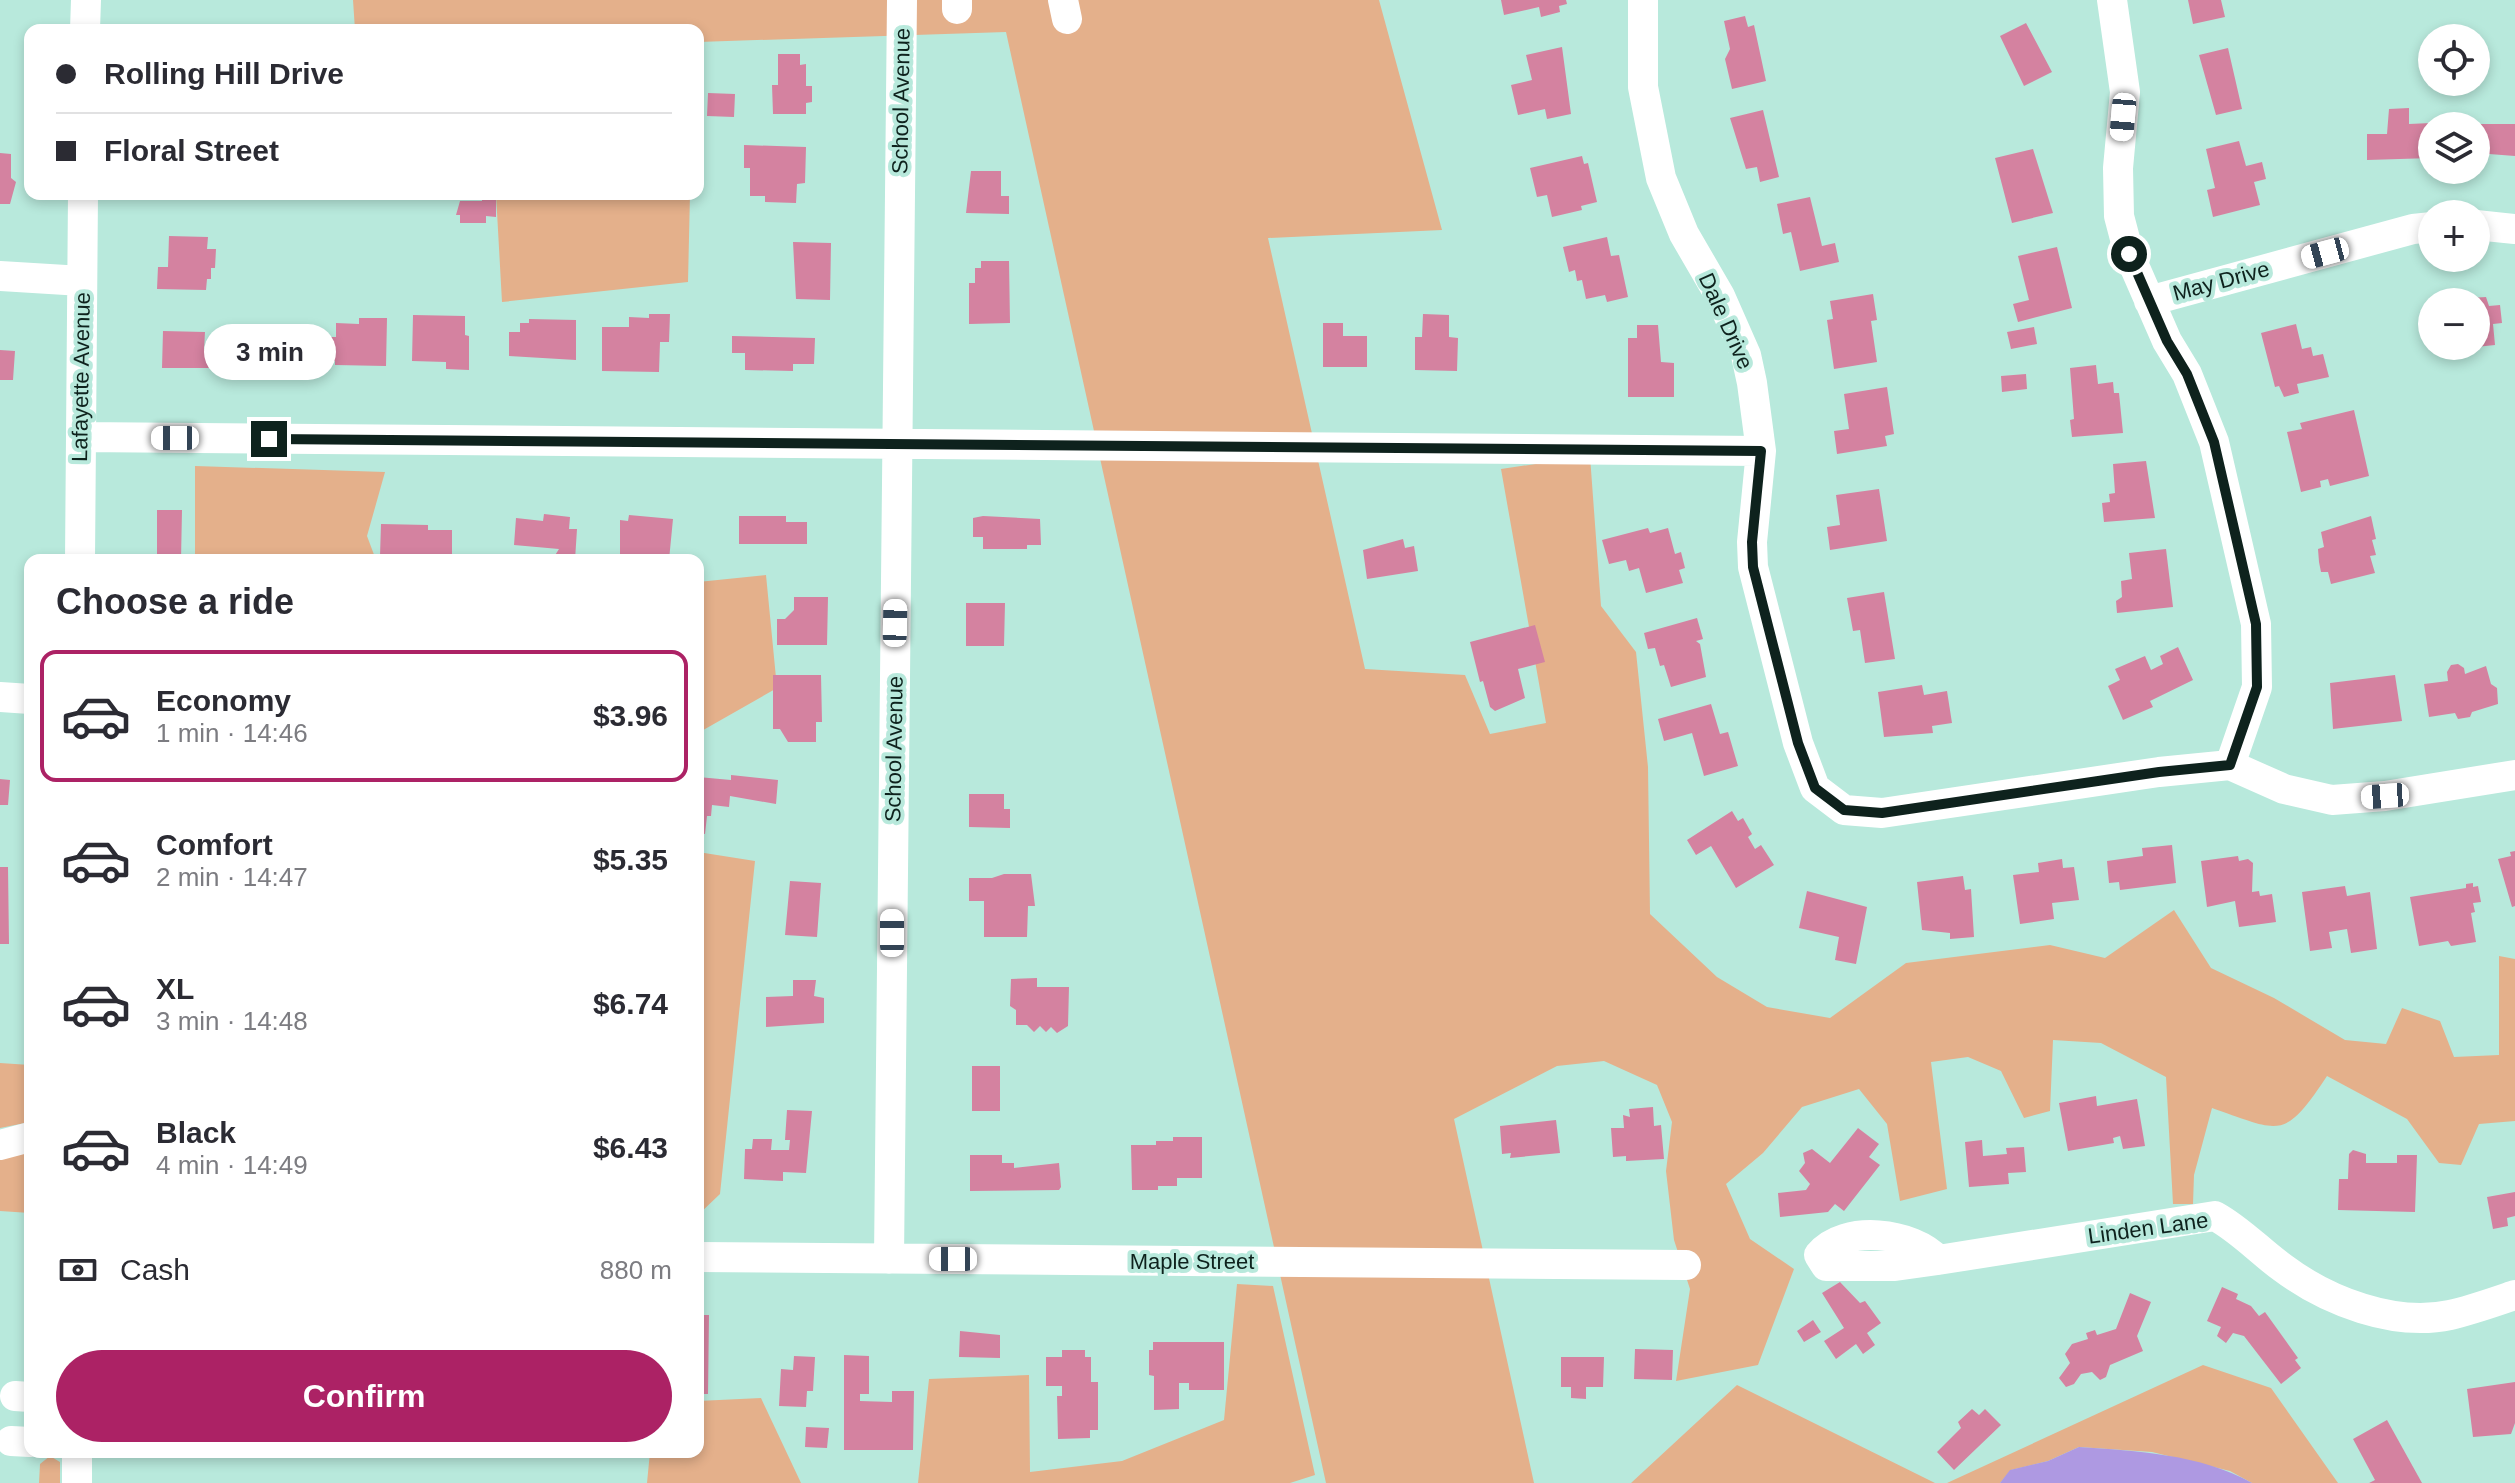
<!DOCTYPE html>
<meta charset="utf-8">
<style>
:root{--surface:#fff;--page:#f7f7f7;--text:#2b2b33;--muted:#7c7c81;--line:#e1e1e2;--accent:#ac2265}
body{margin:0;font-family:Arial,sans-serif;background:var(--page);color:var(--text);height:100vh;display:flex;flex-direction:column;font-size:30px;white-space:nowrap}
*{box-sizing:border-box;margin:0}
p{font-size:26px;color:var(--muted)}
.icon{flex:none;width:44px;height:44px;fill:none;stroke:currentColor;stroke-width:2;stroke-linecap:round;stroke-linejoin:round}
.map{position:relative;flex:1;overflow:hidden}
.side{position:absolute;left:24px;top:554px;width:680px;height:904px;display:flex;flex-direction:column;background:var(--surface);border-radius:16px;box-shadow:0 4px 12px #0003}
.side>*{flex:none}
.guide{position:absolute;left:24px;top:24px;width:680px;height:176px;border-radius:16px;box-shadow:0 4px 12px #0003;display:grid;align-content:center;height:176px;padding:0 32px;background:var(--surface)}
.buttons{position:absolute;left:2418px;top:24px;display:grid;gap:16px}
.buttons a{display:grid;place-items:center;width:72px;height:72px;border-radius:50%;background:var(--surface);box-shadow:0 4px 12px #0003;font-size:40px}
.end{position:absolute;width:36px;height:36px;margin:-18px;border:10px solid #0e221d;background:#fff;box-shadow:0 0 0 4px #fff}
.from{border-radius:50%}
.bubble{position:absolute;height:56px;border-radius:28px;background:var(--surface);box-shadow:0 4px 12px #0003;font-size:26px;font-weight:600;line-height:56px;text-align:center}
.car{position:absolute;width:24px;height:48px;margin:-24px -12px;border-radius:10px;box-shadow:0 0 6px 2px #0007;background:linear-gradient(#fff 24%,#345 0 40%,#fff 0 76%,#345 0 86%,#fff 0)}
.guide b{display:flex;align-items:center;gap:28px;height:76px;font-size:30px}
.guide b+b{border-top:2px solid var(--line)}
.guide i{width:20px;height:20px;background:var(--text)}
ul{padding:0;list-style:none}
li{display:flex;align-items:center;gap:24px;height:132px;margin:0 16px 12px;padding:0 16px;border:4px solid transparent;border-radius:16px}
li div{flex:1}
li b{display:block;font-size:30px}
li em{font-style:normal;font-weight:600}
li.on{border-color:var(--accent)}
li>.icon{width:72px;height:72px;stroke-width:1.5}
h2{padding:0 32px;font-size:36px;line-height:96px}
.pay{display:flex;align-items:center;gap:20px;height:88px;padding:0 32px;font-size:30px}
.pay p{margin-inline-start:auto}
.primary-button{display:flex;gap:16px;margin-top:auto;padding:16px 32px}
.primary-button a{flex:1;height:92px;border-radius:48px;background:var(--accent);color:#fff;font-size:32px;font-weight:600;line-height:92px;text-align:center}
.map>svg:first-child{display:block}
</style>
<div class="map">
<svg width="2515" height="1483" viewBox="0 0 2515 1483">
<rect width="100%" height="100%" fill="#b8e9dc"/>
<path fill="#e4b08b" d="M353 0H1379L1442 230 1268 238 1365 669 1465 675 1490 734 1546 723 1501 469 1590 456 1601 606 1636 652 1648 767 1650 914 1717 977 1767 1007 1830 1018 1906 963 2050 945 2105 958 2174 910 2211 968 2274 998 2345 1040 2386 1044 2402 1008 2440 1021 2454 1057 2499 1055V956L2515 959V1121L2479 1124 2461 1165 2439 1163 2407 1119 2327 1076C2284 1141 2281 1132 2212 1108L2194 1175 2193 1204H2173L2166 1077 2101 1043 2053 1040 2050 1111 2024 1118 2001 1071 1968 1057 1931 1062 1947 1189 1900 1201 1887 1124 1859 1089 1802 1107 1763 1153 1726 1184 1750 1239 1794 1269 1758 1365 1676 1381 1690 1289 1674 1240 1666 1171 1672 1122 1657 1085 1604 1061 1557 1066 1454 1119 1534 1483H1326L1006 32 698 42V30H355Z
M496 194H690L688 282 502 302Z
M195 466 385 472 367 536 376 560H195Z
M766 575 777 688 698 733V582Z
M698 852 755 861 720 1194 698 1215Z
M0 1063 30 1065V1122L0 1128Z
M30 1148V1213L0 1211V1155Z
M1237 1284 1273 1286 1315 1475 1290 1483H918L929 1379 1029 1375 1030 1472 1122 1461 1224 1420Z
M2203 1365 2271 1388 2338 1483H2252L2230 1471 2152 1452 2079 1447 2048 1461 2011 1470 2000 1483H1947Z
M1737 1385 1935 1483H1624H1631Z
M761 1398 801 1483H647L650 1452H698V1401Z
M50 1456 60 1462V1483H39L40 1464Z"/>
<path fill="#ae99e2" d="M2079 1447C2137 1451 2200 1454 2252 1483H2000L2010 1470 2048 1461Z"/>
<path fill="#d482a0" d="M1501 0H1566L1567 4 1559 6 1560 12 1541 17 1539 7 1504 15Z
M2188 0H2221L2225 17 2193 24Z
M1745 16 1748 27 1754 25 1766 81 1732 89 1725 59 1730 49 1724 21Z
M2026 23 2052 72 2024 86 2000 36Z
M1562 47 1571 114 1547 119 1545 109 1518 115 1511 85 1532 80 1526 55Z
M2228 48 2242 109 2216 115 2199 55Z
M778 54H800V65L806 64V86H812V102L806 103V114H773L772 85H778Z
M708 93 735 94 734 117 707 116Z
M2409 108V124L2431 123 2432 158 2367 160V134H2387L2389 109Z
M1763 110 1779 177 1760 182 1757 167 1746 169 1730 118Z
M2476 124H2515V156L2476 153Z
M2239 141 2246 166 2262 162 2266 179 2254 182 2260 205 2213 217 2207 190 2215 188 2206 149Z
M744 145 806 147 805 183 797 184 796 203 765 202V196H750V168H744Z
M2033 149 2053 213 2012 223 1995 158Z
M0 153 11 154V178L16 182 10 204H0Z
M1582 156 1584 164 1588 163 1597 202 1581 206 1582 210 1552 217 1547 195 1537 197 1530 168Z
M971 171H1001V196H1009V214L966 213Z
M482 194H496V217L486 216V223H460V215H456L460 201H482Z
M1810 197 1822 246 1835 243 1839 262 1800 271 1791 232 1783 234 1777 204Z
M169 236 208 237 207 249H216L215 268H211V279H207L206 290 157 289 158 267H168Z
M1607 237 1611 256 1619 255 1628 297 1607 302 1605 295 1586 299 1582 280 1577 281 1575 270 1569 272 1563 247Z
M793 242 831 243 830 300 796 299Z
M2057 247 2072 308 2018 322 2013 304 2029 300 2018 256Z
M981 261H1009L1010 323 969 324V283H975V268H981Z
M1873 294 1877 320 1871 321 1877 362 1834 369 1827 320 1833 319 1830 301Z
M2486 297 2489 306 2500 305 2502 323 2493 324 2495 345 2476 347V302L2440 300Z
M649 314H670L669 342H660L659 372 602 371V327H629V317L649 318Z
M1423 314 1449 315V337L1458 338 1457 371 1415 370V337H1422Z
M413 315 465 316V335L469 336V370L446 369V362L412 361Z
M359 318H387L386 366 335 365V361L315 360V337H336V323L359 324Z
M529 319 576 320V360L509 356V332H520V323H529Z
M1323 323H1343V336H1367V367H1323Z
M2296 324 2302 349 2311 347 2313 356 2323 354 2329 377 2297 384 2299 393 2284 397 2279 386 2275 387 2261 333Z
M1637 325H1658L1661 362 1674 363V397H1628V338H1637Z
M2034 327 2037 344 2011 349 2007 332Z
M163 331 205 332 204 350H219V344H245L244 368H162Z
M732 336 815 338 814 364H793V371L745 370V353H732Z
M0 350 15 351 13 380H0Z
M2096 365 2098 384 2113 382 2114 393H2119L2123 433 2072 437 2070 420 2074 419 2070 368Z
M2026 374 2027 389 2002 392 2001 376Z
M1887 387 1894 434 1885 436 1887 446 1837 454 1834 431 1849 429 1844 394Z
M2354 410 2369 476 2330 486 2328 479 2320 481 2321 487 2301 492 2287 432 2302 429 2300 423Z
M2146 461 2155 518 2104 522 2102 503 2110 502 2109 494 2115 493 2113 464Z
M1879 489 1887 541 1830 550 1827 527 1840 525 1836 495Z
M157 510H182L181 560 157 558Z
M544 514 570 517 569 529H577L575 560H552L559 549 514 545 516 518 543 521Z
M629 515 673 519 669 560 620 556V520L628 521Z
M739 516H786V522H807V544H739Z
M983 516 1040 519 1041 545H1027V549H983V537H973V518Z
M2371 516 2376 539 2372 540 2376 555 2370 556 2375 573 2331 584 2328 572H2321L2319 562 2318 549 2324 547 2321 532Z
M381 524 428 525V530H452V557L380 556Z
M1648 528 1650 533 1668 528 1675 554 1681 552 1685 568 1679 570 1683 583 1646 593 1639 568 1629 571 1626 560 1609 564 1602 540Z
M1403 539 1405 548 1414 546 1418 571 1367 579 1363 550Z
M2166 549 2173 607 2117 613 2116 601 2122 597 2121 581 2132 579 2129 553Z
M1884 592 1895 659 1865 663 1860 630 1853 631 1847 598Z
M794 597H828L827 645H777V619H785L794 610Z
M966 603H1005L1004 646H966Z
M1697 618 1703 639 1696 641 1700 644 1706 677 1671 687 1664 665 1660 666 1655 648 1648 649 1644 633Z
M1535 625 1545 662 1518 669 1525 698 1495 711 1490 707 1483 681 1480 682 1470 642Z
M2178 647 2193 680 2150 701 2153 707 2123 720 2108 686 2120 680 2115 669 2145 656 2151 670 2163 664 2160 656Z
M2458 664 2464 668 2465 674 2486 666 2491 684 2497 688 2498 704 2472 712 2470 717 2458 719 2455 713 2429 717 2424 684 2448 681 2447 672 2451 665Z
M773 675H821L822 722H816V742H788L780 729H773Z
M2395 675 2402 721 2333 729 2330 683Z
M1922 685 1924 695 1947 691 1952 723 1932 726 1933 733 1884 737 1878 692Z
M1711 704 1720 734 1728 732 1738 766 1704 776 1692 733 1664 741 1658 719Z
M731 775 778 780 776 804 730 796 729 807 712 805 711 816H707L705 834 698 833V777L731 780Z
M0 779 10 780 8 805H0Z
M969 794H1004V809H1010V828L969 827Z
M1732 811 1738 821 1743 818 1752 834 1748 837 1755 849 1761 845 1774 865 1736 888 1711 846 1696 855 1687 840Z
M2172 845 2176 883 2120 890 2119 882 2109 883 2107 861 2143 856 2142 848Z
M2515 851V906L2512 907 2498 859 2511 856 2510 852Z
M2238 856 2239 861 2248 859 2253 863 2252 892 2259 891 2260 896 2272 894 2276 922 2239 927 2235 901 2207 907 2201 861Z
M2062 859 2063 868 2074 867 2079 900 2052 903 2054 919 2020 924 2013 875 2039 872 2038 863Z
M0 867H8L9 944H0Z
M1004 874H1031L1035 906H1028L1027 937H984V901H969V878H992Z
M1963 876 1965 890 1971 889 1974 937 1950 939V933L1922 930 1917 882Z
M790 881 821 883 817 937 785 935Z
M2473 883V887L2478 886 2481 902 2473 903 2475 912 2471 913 2476 942 2451 946 2448 941 2419 946 2410 897 2466 888V884Z
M2345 886 2347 896 2370 892 2377 949 2351 953 2347 929 2329 932 2332 948 2310 951 2302 892Z
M1807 891 1867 907 1856 964 1835 960 1839 937 1799 928Z
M1037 978V987H1069L1068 1026 1057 1033 1051 1027 1046 1032 1040 1026 1034 1032 1027 1025H1016V1010L1010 1006 1011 979Z
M793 980H816L814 996 824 998V1023L766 1027V997L793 996Z
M972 1066H1000V1111H972Z
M2096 1096 2097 1106 2137 1099 2145 1146 2123 1149 2120 1136 2113 1138 2114 1143 2068 1151 2059 1103Z
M1653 1107 1654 1126 1661 1125 1664 1159 1626 1161V1156L1613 1157 1611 1128H1624L1623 1115 1630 1117 1629 1109Z
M787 1110 812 1111 806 1173 783 1172V1181L744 1179 745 1149H752L753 1139H772L771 1150H789L790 1140H785Z
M1556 1120 1560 1153 1510 1158 1511 1153 1502 1154 1500 1126Z
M1858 1128 1879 1144 1869 1157 1880 1165 1844 1211 1835 1204 1828 1212 1780 1217 1778 1193 1806 1190 1810 1184 1799 1171 1805 1163 1803 1153 1812 1149 1830 1163Z
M1173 1137H1202V1178H1177V1186H1158V1190H1132L1131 1145H1156V1141H1173Z
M1982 1140 1983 1156 2007 1154 2006 1148 2024 1147 2026 1172 2008 1173 2009 1184 1969 1187 1965 1142Z
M2353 1150 2366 1154V1163H2397V1155H2417L2415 1212 2338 1210 2339 1179H2348L2349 1154Z
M970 1155H1002V1163H1014V1168L1059 1163 1061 1187 1059 1190 970 1191Z
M2515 1192V1216L2507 1218 2508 1226 2493 1229 2487 1197Z
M1840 1282 1860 1303 1865 1301 1881 1323 1867 1333 1875 1345 1863 1354 1856 1344 1836 1359 1824 1341 1844 1328 1822 1293Z
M2222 1287 2238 1294 2236 1299 2251 1306 2259 1316 2265 1312 2298 1358 2295 1360 2301 1368 2281 1384 2244 1336 2233 1333 2226 1343 2217 1336 2221 1327 2207 1321Z
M2130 1293 2151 1302 2137 1336 2143 1351 2110 1365 2106 1377 2100 1380 2092 1372 2081 1374 2074 1384 2066 1387 2059 1378 2070 1363 2065 1354 2072 1344 2088 1339 2086 1333 2095 1330 2097 1335 2116 1329Z
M698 1315H709L708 1394H698Z
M1813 1320 1821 1332 1804 1342 1797 1331Z
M960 1331 1000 1335V1358L959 1357Z
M1153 1342H1224V1390H1189V1383H1179V1409L1154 1410V1376L1149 1375V1350H1153Z
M1635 1349 1673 1350 1672 1380 1634 1379Z
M1062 1350H1085V1357H1091V1382H1098V1430H1090V1438L1058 1439 1057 1396H1062V1386H1046V1357H1062Z
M844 1355 869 1356V1394H860V1401L892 1402V1391H914L913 1450H844Z
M794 1356 815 1357 813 1391H807L806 1407 779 1406 781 1369 793 1370Z
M1561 1357H1604L1603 1387H1586V1399L1571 1398V1387H1561Z
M2515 1382V1423L2511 1434 2473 1437 2467 1389Z
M1972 1409 1979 1415 1985 1409 2001 1425 1954 1470 1937 1452 1961 1428 1958 1422Z
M2387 1420 2422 1483H2369L2375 1480 2353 1439Z
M806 1427 829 1428 827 1448 805 1447Z"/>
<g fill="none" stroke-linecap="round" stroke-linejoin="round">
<path stroke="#fff" stroke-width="30" d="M1063 0 1067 19
M1643 0V87L1661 178 1684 234 1720 296 1746 355 1752 383 1761 451 1752 542 1753 567 1798 743 1815 788 1844 810 1882 813 2159 772 2230 765 2284 789 2332 800 2385 796 2515 775
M2112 0 2125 92 2118 168 2119 216 2129 254 2167 341 2187 374 2214 442 2256 624 2257 687 2230 765
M957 9V0
M85 30 86 0
M2476 225 2515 229
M0 276 82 281
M2149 301 2413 229 2432 227
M81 437 1761 451
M80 560 83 194
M0 697 30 699
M0 1145 30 1137
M698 1257 1686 1265
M889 1259 902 0
M1938 1260C1913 1232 1844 1224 1819 1255L1826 1266H1895L1938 1260 2215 1216C2242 1231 2259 1251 2283 1268 2327 1301 2394 1327 2450 1315 2472 1310 2494 1302 2515 1295
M15 1396 30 1397
M11 1441 30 1442
M77 1483V1452"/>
</g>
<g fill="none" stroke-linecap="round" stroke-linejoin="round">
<path stroke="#0e221d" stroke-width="10" d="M269 439 1761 451 1752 542 1753 567 1798 743 1815 788 1844 810 1882 813 2159 772 2230 765 2257 687 2256 624 2214 442 2187 374 2167 341 2129 254"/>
</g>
<g text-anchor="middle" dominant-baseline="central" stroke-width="8" stroke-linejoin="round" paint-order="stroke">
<g font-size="22" fill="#0e221d" stroke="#b8e9dc">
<text transform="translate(901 101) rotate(-89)">School Avenue</text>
<text transform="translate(2221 281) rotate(-15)">May Drive</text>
<text transform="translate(1726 321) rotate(66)">Dale Drive</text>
<text transform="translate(81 377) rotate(-89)">Lafayette Avenue</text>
<text transform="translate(894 749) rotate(-89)">School Avenue</text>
<text transform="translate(2148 1228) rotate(-8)">Linden Lane</text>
<text x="1192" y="1261">Maple Street</text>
</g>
</g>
</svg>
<div class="buttons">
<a><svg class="icon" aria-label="locate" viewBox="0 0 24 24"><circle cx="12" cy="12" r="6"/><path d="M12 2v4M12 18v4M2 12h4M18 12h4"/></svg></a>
<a><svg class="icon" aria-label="layers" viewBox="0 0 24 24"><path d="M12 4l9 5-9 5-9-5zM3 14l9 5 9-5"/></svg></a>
<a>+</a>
<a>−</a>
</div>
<i class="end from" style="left:2129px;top:254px"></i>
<i class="end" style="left:269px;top:439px"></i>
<div class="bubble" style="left:204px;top:324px;width:132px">3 min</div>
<i class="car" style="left:2123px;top:117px;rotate:185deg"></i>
<i class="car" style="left:2325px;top:253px;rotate:255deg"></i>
<i class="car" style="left:175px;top:438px;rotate:270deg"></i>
<i class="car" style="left:895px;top:623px;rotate:1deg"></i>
<i class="car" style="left:2385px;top:796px;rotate:266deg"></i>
<i class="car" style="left:892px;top:933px;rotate:0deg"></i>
<i class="car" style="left:953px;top:1259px;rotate:270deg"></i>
<div class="guide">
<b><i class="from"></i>Rolling Hill Drive</b>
<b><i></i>Floral Street</b>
</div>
<section class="side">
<h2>Choose a ride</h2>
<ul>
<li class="on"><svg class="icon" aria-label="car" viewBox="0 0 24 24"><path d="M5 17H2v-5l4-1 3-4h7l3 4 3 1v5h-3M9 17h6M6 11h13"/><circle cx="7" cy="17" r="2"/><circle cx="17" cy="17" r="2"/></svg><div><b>Economy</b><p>1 min · 14:46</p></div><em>$3.96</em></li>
<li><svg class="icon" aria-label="car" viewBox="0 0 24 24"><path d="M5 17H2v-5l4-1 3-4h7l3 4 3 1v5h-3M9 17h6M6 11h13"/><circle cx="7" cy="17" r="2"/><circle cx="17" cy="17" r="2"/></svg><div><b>Comfort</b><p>2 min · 14:47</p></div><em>$5.35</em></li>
<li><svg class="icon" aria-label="car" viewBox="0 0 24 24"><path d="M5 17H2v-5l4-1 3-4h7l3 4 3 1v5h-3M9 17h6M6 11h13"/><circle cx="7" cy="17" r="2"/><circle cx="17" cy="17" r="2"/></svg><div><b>XL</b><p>3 min · 14:48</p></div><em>$6.74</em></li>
<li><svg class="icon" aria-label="car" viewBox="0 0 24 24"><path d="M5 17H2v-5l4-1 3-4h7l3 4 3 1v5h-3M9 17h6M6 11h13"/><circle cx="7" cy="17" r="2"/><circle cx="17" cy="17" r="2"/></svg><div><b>Black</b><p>4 min · 14:49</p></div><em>$6.43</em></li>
</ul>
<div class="pay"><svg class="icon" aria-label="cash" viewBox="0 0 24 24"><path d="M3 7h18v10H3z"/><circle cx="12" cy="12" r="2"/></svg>Cash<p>880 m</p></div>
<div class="primary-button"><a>Confirm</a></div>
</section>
</div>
